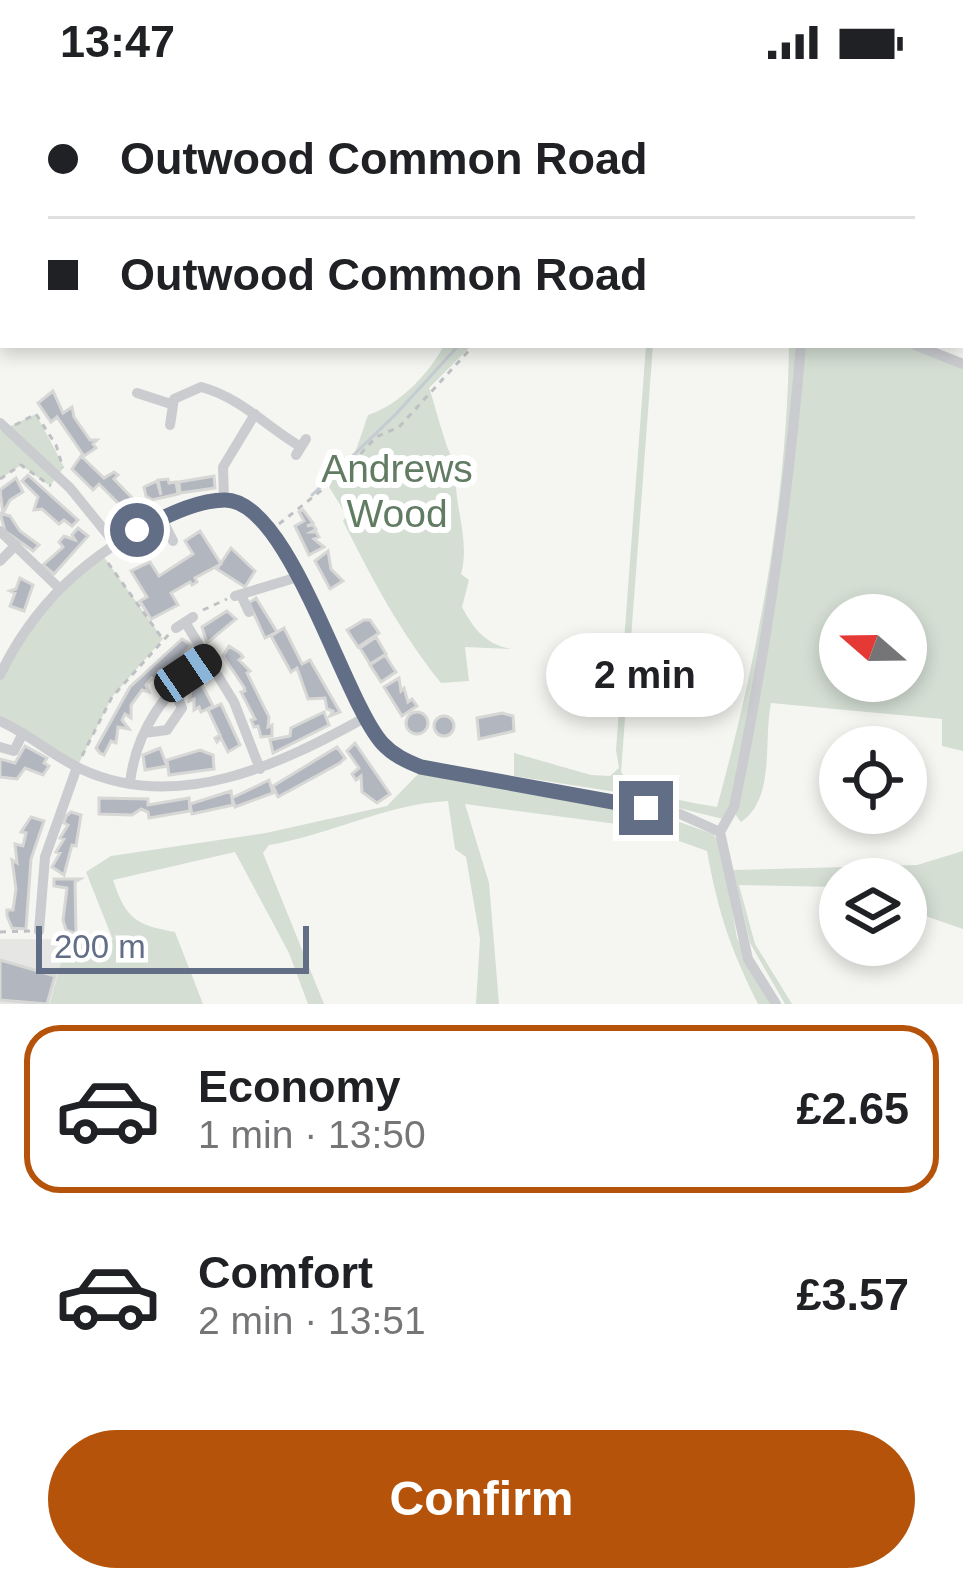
<!DOCTYPE html>
<meta charset="utf-8">
<style>
:root{--surface:#fff;--page:#f2f2f2;--text:#202124;--muted:#757577;--line:#e0e0e0;--accent:#b45309}
body{margin:0;font-family:Arial,sans-serif;background:var(--page);color:var(--text);height:100vh;display:flex;flex-direction:column;font-size:45px;white-space:nowrap}
*{box-sizing:border-box;margin:0}
p{font-size:39px;color:var(--muted)}
.icon{flex:none;width:66px;height:66px;fill:none;stroke:currentColor;stroke-width:2;stroke-linecap:round;stroke-linejoin:round}
.map{position:relative;height:920px;overflow:hidden}
.side{display:flex;flex-direction:column;background:var(--surface);flex:1}
.side>*{flex:none}
.guide{position:absolute;left:0px;top:0px;width:963px;height:264px;box-shadow:0 6px 18px #0003;display:grid;align-content:center;height:264px;padding:0 48px;background:var(--surface)}
.needle{width:78px;rotate:290deg}
.fabs{position:absolute;left:819px;top:510px;display:grid;gap:24px}
.fabs a{display:grid;place-items:center;width:108px;height:108px;border-radius:50%;background:var(--surface);box-shadow:0 6px 18px #0003;font-size:60px}
.scale{position:absolute;left:36px;bottom:30px;width:273px;box-sizing:border-box;padding-left:12px;border:6px solid #626d86;border-top:0;font-size:33px;line-height:42px;white-space:nowrap;color:#626d86;-webkit-text-stroke:9px #fff;paint-order:stroke}
.end{position:absolute;width:54px;height:54px;margin:-27px;border:15px solid #626d86;background:#fff;box-shadow:0 0 0 6px #fff}
.from{border-radius:50%}
.bubble{position:absolute;height:84px;border-radius:42px;background:var(--surface);box-shadow:0 6px 18px #0003;font-size:39px;font-weight:800;line-height:84px;text-align:center}
.car{position:absolute;width:36px;height:72px;margin:-36px -18px;border-radius:15px;box-shadow:0 0 9px 3px #0007;background:linear-gradient(#222 24%,#8ab4d8 0 40%,#222 0 76%,#8ab4d8 0 86%,#222 0)}
.guide b{display:flex;align-items:center;gap:42px;height:114px;font-size:45px}
.guide b+b{border-top:3px solid var(--line)}
.guide i{width:30px;height:30px;background:var(--text)}
ul{padding:21px 0 0;list-style:none}
li{display:flex;align-items:center;gap:36px;height:168px;margin:0 24px 18px;padding:0 24px;border:6px solid transparent;border-radius:36px}
li div{flex:1}
li b{display:block;font-size:45px}
li em{font-style:normal;font-weight:800}
li.active{border-color:var(--accent)}
li>.icon{width:108px;height:108px;stroke-width:1.5}
.button{display:flex;gap:24px;margin-top:auto;padding:24px 48px}
.button a{flex:1;height:138px;border-radius:72px;background:var(--accent);color:#fff;font-size:48px;font-weight:800;line-height:138px;text-align:center}
.status{display:flex;justify-content:space-between;align-items:center;height:84px;padding:0 60px;background:var(--surface);direction:ltr}
.status svg{height:33px;fill:currentColor}
.map>svg:first-child{display:block}
</style>
<div class="status"><b>13:47</b><svg viewBox="0 0 49 12"><path d="M0 12V9h3v3zM5 12V6h3v6zM10 12V3h3v9zM15 12V0h3v12zM26 1h20v11H26zM47 4h2v5h-2z"/></svg></div>
<div class="map">
<svg width="963" height="920" viewBox="0 0 963 920">
<rect width="100%" height="100%" fill="#f5f6f2"/>
<path fill="#e6e7e5" d="M0 855 175 856 200 920H0Z"/>
<path fill="#d4ded3" fill-rule="evenodd" d="M444 261H472L429 304C436 323 446 368 456 381 452 419 471 455 461 490L469 496 462 523C475 547 486 560 511 565L465 563 469 597 441 599C400 548 372 495 343 437L347 432 326 398 355 369 368 331C398 322 430 289 444 261Z
M646 261H653L621 688C636 711 690 718 717 723 758 573 787 417 789 261H916L963 279V667L942 662V635L771 619C763 657 776 714 741 738L732 726 723 735 610 707 514 692V669L591 691 610 692 619 684 616 666ZM840 531H906V597H840Z
M36 330 64 383 50 402 21 381 0 395V347Z
M101 469 163 555 112 613 77 683 0 637V591L18 557Z
M420 688 640 724 713 750 721 760 737 854 773 920H758C730 864 718 828 707 767L640 743 465 720 489 799 499 920H476L480 855 466 773 455 765 448 717C386 720 330 751 269 761L263 769 324 920H308L289 869 235 768 113 796C126 835 136 841 175 848L203 920H50L61 879 56 856H113L86 788 111 772 266 749 387 722Z
M963 767V845L911 827 906 795H840V803L739 801 755 860 792 920H785L750 859 733 786 917 781Z"/>
<g fill="none" stroke-linecap="round" stroke-linejoin="round">
<path stroke="#c5cbd3" stroke-width="3" d="M772 3 776 0
M312 411 396 330 459 261"/>
</g>
<path fill="#b2b6bf" stroke="#d7d7d5" stroke-width="3" d="M53 307 63 329 72 323 74 333 90 356H97L93 360 96 364 84 372 57 333 51 338 38 319Z
M81 372 104 394 114 388 118 391 114 395 138 420 129 430 99 400 93 406 72 385Z
M28 391 78 436 72 442 64 436 59 440 42 425 34 426 38 413 22 397Z
M214 392 215 404 180 409 179 398Z
M16 394 23 408 10 416 3 429 0 406Z
M168 395 169 399 176 398 178 410 152 416 146 412 144 403 157 397 161 411 158 396Z
M303 426 313 439 307 442 313 441 316 445 311 448H316L319 453 314 455 324 463 309 471 295 442 304 437 299 428Z
M0 429 10 432 20 447 39 461 33 467 5 447Z
M78 444 88 452 54 490 43 481 63 463 59 458 64 452 75 456 72 451Z
M200 447 221 480 195 494 197 498 192 501 190 498 171 509 178 521 151 535 140 517 147 513 131 487 150 478 159 492 193 470 185 457Z
M231 464 255 487 245 503 217 485Z
M328 467 331 485 343 497 330 505 315 477Z
M20 494 33 501 24 527 10 522 15 509 10 507 16 505Z
M256 514 277 548 265 554 249 519Z
M227 527 236 535 207 559 202 543Z
M364 536H370L379 549 358 563 347 546Z
M284 544 302 580 310 576 340 628 330 632 333 627 327 625 325 614 308 615 297 584 291 588 271 552Z
M376 553 386 570 370 580 360 564Z
M182 555 192 561 174 581 159 587 155 597 152 594 146 601 149 608 142 606 131 621V634L125 630 122 636 129 645 118 643 116 659 111 657 104 671 100 669 96 664 130 603Z
M229 562 240 569 243 573 239 576 250 587 247 589 269 633 268 643 272 641V652L261 653 258 642 254 643 251 636 255 635 241 608 245 607 244 603 223 572Z
M385 571 396 588 381 598 370 581Z
M198 593 213 622 201 628 199 623 194 626V615L189 617 191 607 185 600Z
M399 594 401 607 404 604 408 618 412 615 417 622 402 632 384 603Z
M221 620 240 661 228 668 221 654 217 658 215 654 220 651 208 626Z
M324 628 329 641 273 669 270 656 290 652 291 644Z
M406 639a11 11 0 1 1 22 0a11 11 0 1 1-22 0Z
M502 629 513 632 514 647 479 655 477 634Z
M434 642a10 10 0 1 1 20 0a10 10 0 1 1-20 0Z
M355 659 390 710 377 719 362 708 361 692 356 696 352 690 359 684 347 667Z
M25 662 47 674 44 679 49 682 43 691 25 684 17 695 0 693V675L15 679Z
M337 663 345 674 340 679 278 713 273 702Z
M160 664 167 682 145 686 143 671Z
M200 666 213 671 214 685 169 691 167 676Z
M269 696 273 709 235 723 232 714Z
M231 707 233 721 192 730 190 720Z
M99 714 148 715V721L189 714 190 727 149 734 148 728 141 725 132 731 99 730Z
M71 728 81 731 76 762 72 761 64 791 52 783 60 769 56 768 64 755 60 754 68 741 64 739 66 732Z
M31 733 44 737 31 775 26 845 12 844 7 832V826H13L16 805 12 776 17 779 15 760 23 762 26 749 21 748Z
M54 795H80L75 798 76 850 66 846 63 836 67 804 54 802Z
M0 876 55 892 47 920 0 916Z"/>
<g fill="none" stroke-linecap="round" stroke-linejoin="round">
<path stroke="#bec0c3" stroke-width="3" stroke-dasharray="6 6" stroke-linecap="butt" d="M877 3 878 0
M15 341 36 330 56 361 63 384
M0 395 21 381 51 402
M279 440 342 390 376 353 399 343 474 261
M108 479 162 554
M203 526 227 515
M82 672 112 613 170 549
M0 848 31 847"/>
<path stroke="#caccd0" stroke-width="10" d="M2 0 23 3
M678 0 684 3
M518 3 537 0
M915 261 963 280
M137 309 171 320
M0 339 70 404 113 457
M170 341 174 315 201 303C240 313 268 344 301 363
M296 371 306 355
M224 416 223 383 255 330
M162 435 173 457
M0 447 60 505
M0 477 16 461
M241 511 249 528
M235 512 298 493
M185 538 234 618 260 685
M176 544 193 533
M0 591C38 511 105 455 187 425 207 418 230 411 248 425 300 464 343 588 374 648L390 667 421 683 680 730 720 748 748 875 776 920
M0 637C29 650 53 672 81 685 178 730 281 680 366 633
M144 649 167 646 182 624 173 603
M0 663 14 667 23 649
M130 699C136 646 166 604 209 575
M720 748 734 723C766 569 788 417 801 261
M39 847 45 773 77 683"/>
</g>
<g fill="none" stroke-linecap="round" stroke-linejoin="round">
<path stroke="#626d86" stroke-width="15" d="M137 446C163 434 195 416 225 416 289 416 343 615 382 659 393 671 406 677 421 683L646 724"/>
</g>
<g text-anchor="middle" dominant-baseline="central" stroke-width="12" stroke-linejoin="round" paint-order="stroke">
<g font-size="39" fill="#627c63" stroke="#fff">
<text x="397" y="384">Andrews<tspan x="397" dy="45">Wood</tspan></text>
</g>
</g>
</svg>
<div class="fabs">
<a><svg class="needle" viewBox="-14 -14 28 28"><path d="M0-13l5 13h-10z" fill="#e53935"/><path d="M0 13l5-13h-10z" fill="#757577"/></svg></a>
<a><svg class="icon" aria-label="locate" viewBox="0 0 24 24"><circle cx="12" cy="12" r="6"/><path d="M12 2v4M12 18v4M2 12h4M18 12h4"/></svg></a>
<a><svg class="icon" aria-label="layers" viewBox="0 0 24 24"><path d="M12 4l9 5-9 5-9-5zM3 14l9 5 9-5"/></svg></a>
</div>
<div class="scale">200 m</div>
<i class="end from" style="left:137px;top:446px"></i>
<i class="end" style="left:646px;top:724px"></i>
<div class="bubble" style="left:546px;top:549px;width:198px">2 min</div>
<i class="car" style="left:188px;top:589px;rotate:56deg"></i>
<div class="guide">
<b><i class="from"></i>Outwood Common Road</b>
<b><i></i>Outwood Common Road</b>
</div>
</div>
<section class="side">
<ul>
<li class="active"><svg class="icon" aria-label="car" viewBox="0 0 24 24"><path d="M5 17H2v-5l4-1 3-4h7l3 4 3 1v5h-3M9 17h6M6 11h13"/><circle cx="7" cy="17" r="2"/><circle cx="17" cy="17" r="2"/></svg><div><b>Economy</b><p>1 min · 13:50</p></div><em>£2.65</em></li>
<li><svg class="icon" aria-label="car" viewBox="0 0 24 24"><path d="M5 17H2v-5l4-1 3-4h7l3 4 3 1v5h-3M9 17h6M6 11h13"/><circle cx="7" cy="17" r="2"/><circle cx="17" cy="17" r="2"/></svg><div><b>Comfort</b><p>2 min · 13:51</p></div><em>£3.57</em></li>
</ul>
<div class="button"><a>Confirm</a></div>
</section>
